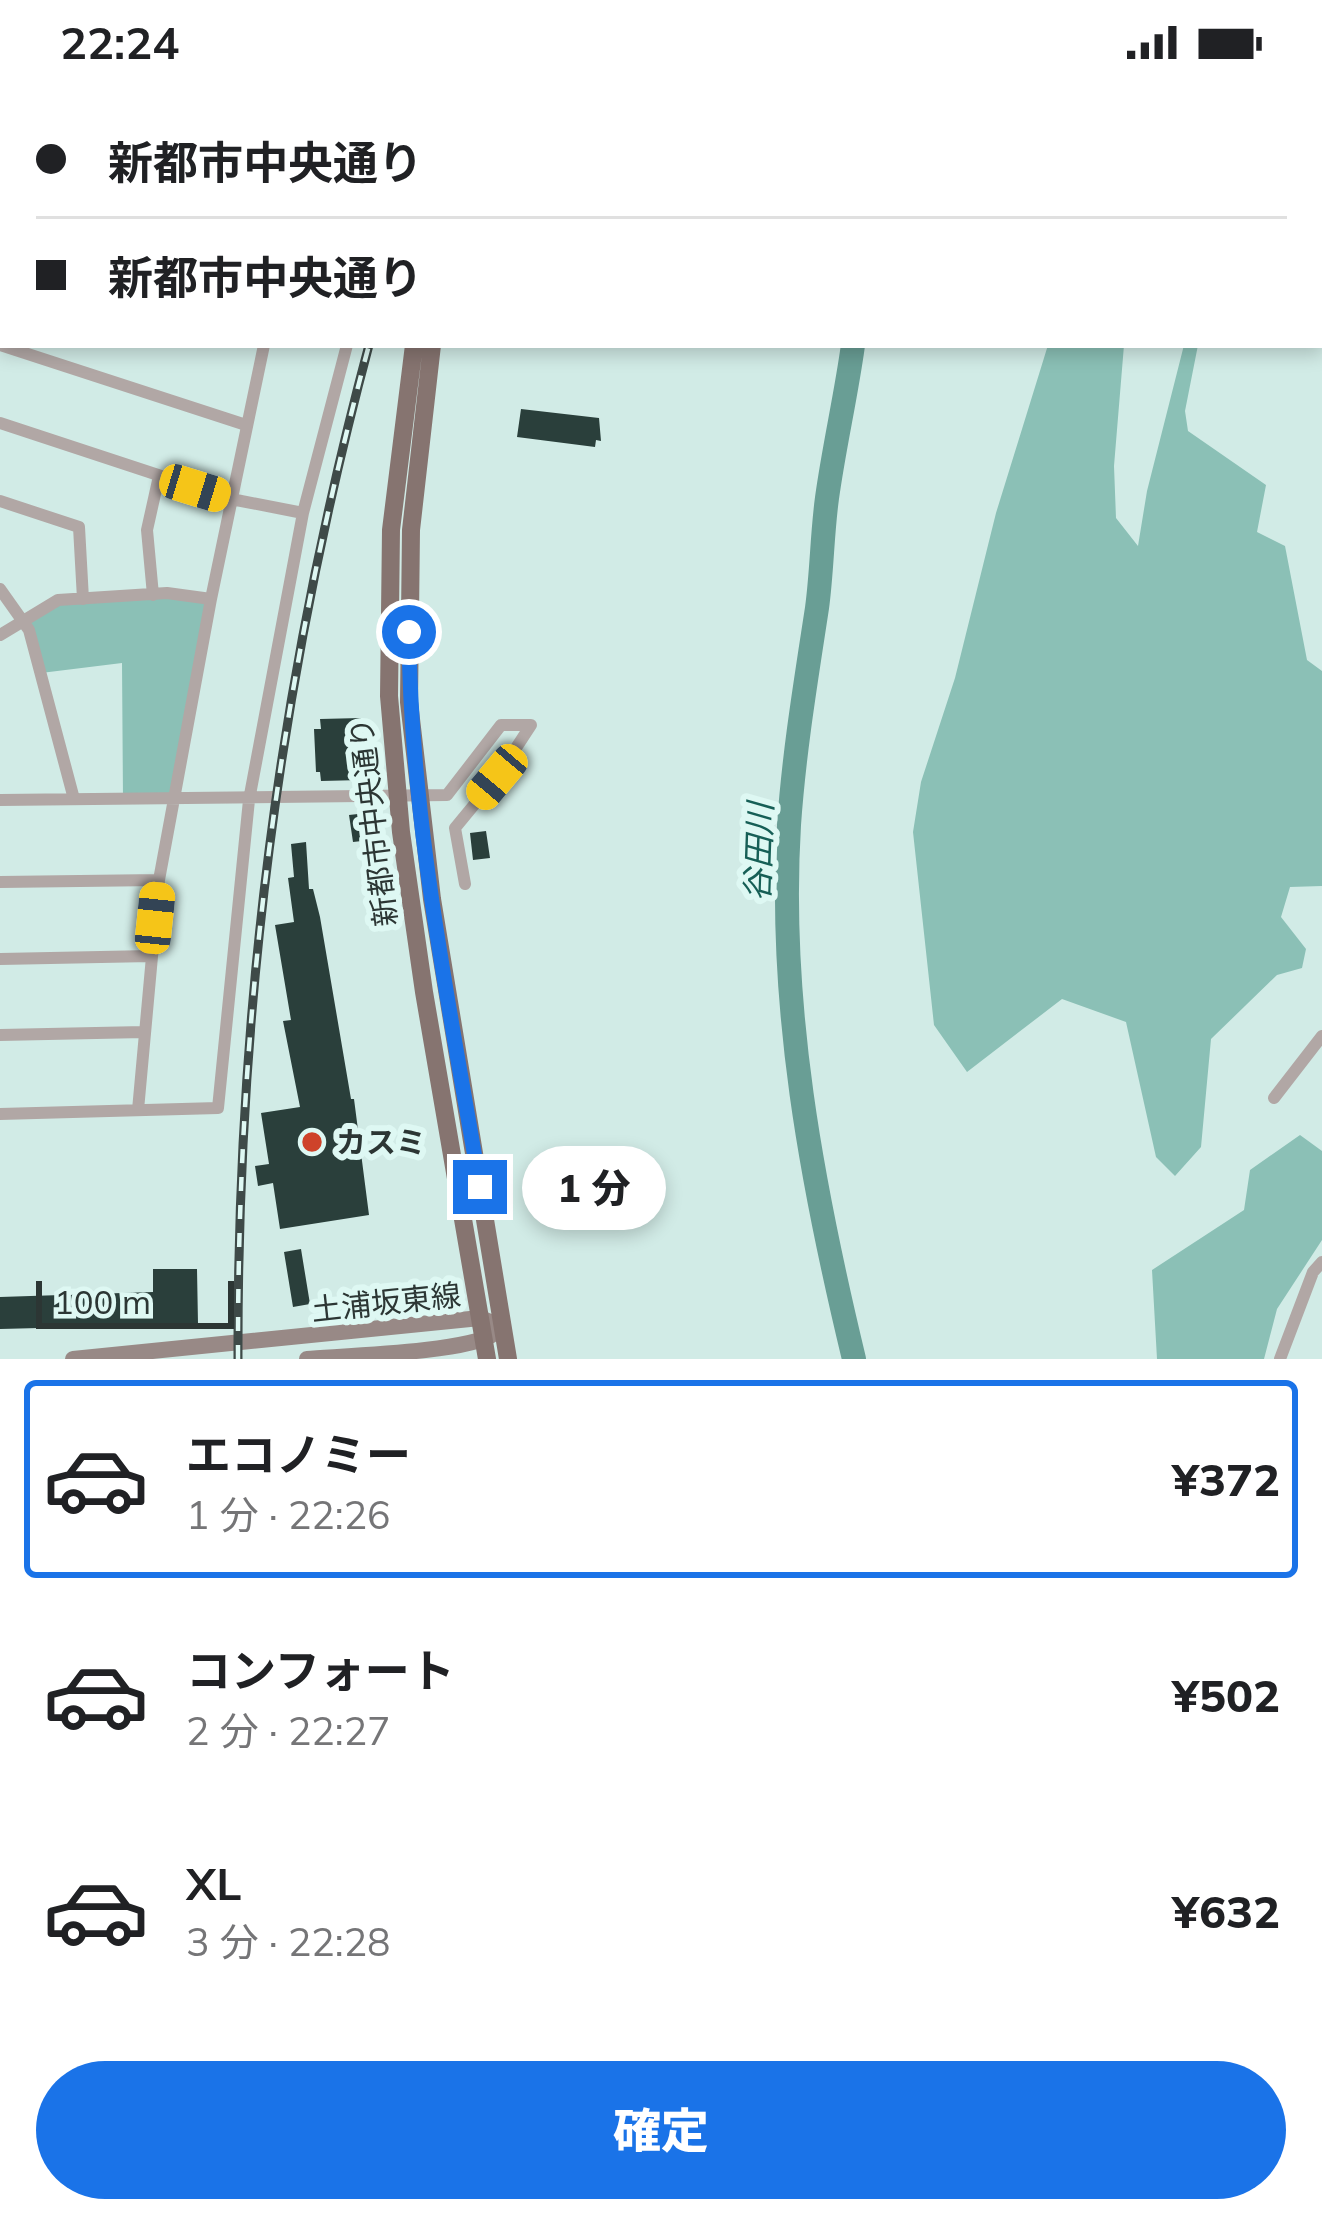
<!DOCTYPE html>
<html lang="ja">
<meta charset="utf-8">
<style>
:root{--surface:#fff;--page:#f6f6f6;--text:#202124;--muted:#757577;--line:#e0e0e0;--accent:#1a73e8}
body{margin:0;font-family:Mulish,"Noto Sans JP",sans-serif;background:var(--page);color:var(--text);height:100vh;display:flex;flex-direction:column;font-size:45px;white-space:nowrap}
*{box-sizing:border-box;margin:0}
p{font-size:39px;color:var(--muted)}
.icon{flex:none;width:66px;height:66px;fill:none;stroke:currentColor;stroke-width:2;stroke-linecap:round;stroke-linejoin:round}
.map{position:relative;height:1275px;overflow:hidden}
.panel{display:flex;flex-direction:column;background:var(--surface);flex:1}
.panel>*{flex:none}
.top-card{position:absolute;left:0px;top:0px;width:1323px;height:264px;box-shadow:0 6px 18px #0003;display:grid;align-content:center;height:264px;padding:0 36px;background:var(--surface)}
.scale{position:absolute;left:36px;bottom:30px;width:198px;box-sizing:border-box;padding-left:12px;border:6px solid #2c3634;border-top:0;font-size:33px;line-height:42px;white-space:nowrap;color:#2c3634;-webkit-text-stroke:9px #def8f3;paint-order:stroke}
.end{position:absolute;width:54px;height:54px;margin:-27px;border:15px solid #1a73e8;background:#fff;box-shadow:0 0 0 6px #fff}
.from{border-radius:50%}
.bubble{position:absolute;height:84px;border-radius:42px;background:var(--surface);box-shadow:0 6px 18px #0003;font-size:39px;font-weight:800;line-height:84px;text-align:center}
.car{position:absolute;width:36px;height:72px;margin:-36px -18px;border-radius:15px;box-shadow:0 0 9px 3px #0007;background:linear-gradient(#f5c518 24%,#345 0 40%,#f5c518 0 76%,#345 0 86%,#f5c518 0)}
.top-card b{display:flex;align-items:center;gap:42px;height:114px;font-size:45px}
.top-card b+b{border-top:3px solid var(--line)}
.top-card i{width:30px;height:30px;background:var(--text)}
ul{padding:21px 0 0;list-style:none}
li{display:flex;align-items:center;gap:36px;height:198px;margin:0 24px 18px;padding:0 12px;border:6px solid transparent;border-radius:12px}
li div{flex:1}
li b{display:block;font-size:45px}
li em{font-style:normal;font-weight:800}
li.current{border-color:var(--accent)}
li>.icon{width:108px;height:108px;stroke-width:1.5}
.action{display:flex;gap:24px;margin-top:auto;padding:24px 36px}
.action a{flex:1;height:138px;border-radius:72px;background:var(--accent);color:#fff;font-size:48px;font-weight:800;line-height:138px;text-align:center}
.status{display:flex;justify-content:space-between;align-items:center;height:84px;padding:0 60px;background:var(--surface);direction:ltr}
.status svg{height:33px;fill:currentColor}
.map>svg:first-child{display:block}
</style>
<div class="status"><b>22:24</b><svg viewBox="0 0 49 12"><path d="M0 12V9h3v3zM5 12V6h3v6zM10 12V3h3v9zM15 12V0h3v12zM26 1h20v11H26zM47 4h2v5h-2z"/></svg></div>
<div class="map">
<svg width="1322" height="1275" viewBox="0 0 1322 1275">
<rect width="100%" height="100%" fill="#d1ebe6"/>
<path fill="#8bc0b6" d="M1048 261H1124L1114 382 1116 434 1138 462 1147 407 1184 261H1198L1185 327 1188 347 1266 401 1257 448 1285 462 1307 576 1322 587V802L1290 803 1281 833 1306 865 1302 884 1277 891 1211 955 1201 1063 1175 1092 1156 1073 1126 938 1062 915 967 988 934 941 913 748 921 698 955 594 996 429Z
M153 511 211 515 175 715H123L122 579 41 589 23 536 58 516Z
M1300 1051 1322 1067V1156L1277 1225 1264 1275H1157L1152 1186 1244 1126 1250 1086Z"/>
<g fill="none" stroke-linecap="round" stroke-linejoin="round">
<path stroke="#699e95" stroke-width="24" d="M891 3V0
M853 261C846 312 834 363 827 414 822 451 822 487 817 524 806 596 794 668 789 741 778 921 812 1101 854 1275"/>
</g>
<path fill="#2a3f3b" d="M521 325 599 334 601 357 596 356 595 363 517 353Z
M361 634 362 696 321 697 320 688H316L314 645H321L320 635Z
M367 729 371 756 353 758 349 731Z
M486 747 490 774 473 776 470 749Z
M306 758 309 805H313L320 833 351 1015H354L369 1131 280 1145 273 1099 258 1102 255 1082 269 1080 261 1029 300 1023 283 937 291 936 275 841 294 838 288 794 294 793 291 760Z
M301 1165 310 1220 293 1223 284 1168Z
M153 1185H197L198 1240 0 1245V1213L153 1208Z"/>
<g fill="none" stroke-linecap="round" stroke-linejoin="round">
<path stroke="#b1a7a5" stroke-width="12" d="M181 0 190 3
M12 3 13 0
M97 3 98 0
M353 3 355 0
M428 3 429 0
M0 36 3 27
M0 244 3 237
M0 261 246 341
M0 339 231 415 303 429
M0 417 79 443 83 515
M0 505 29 546 74 715
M153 511 147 446 159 392
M0 551 58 516 167 509 211 515
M0 716 447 711 501 641H531L497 693 455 744 465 800
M0 798 159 796
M0 875 151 872
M0 951 144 948
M1274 1014 1322 952
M138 1026 159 796 211 515 264 261
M0 1030 218 1024 249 716 303 429 347 261
M1280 1275 1313 1188 1322 1178"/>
<path stroke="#988986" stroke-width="16" d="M1306 3 1307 0
M1320 164 1322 167
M73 1275 480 1234 503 1243
M307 1275C344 1272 469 1268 493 1250"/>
<path stroke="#867470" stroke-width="18" d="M483 3 484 0
M500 3 501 0
M414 261 391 446 389 612 401 748 424 908 487 1275
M432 261 411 446 409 618 432 815 508 1275"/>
<g stroke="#3e4a48" stroke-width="9">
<path id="rail" d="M452 3 453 0
M238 1275C237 928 279 597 369 261"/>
</g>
<use href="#rail" stroke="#def8f3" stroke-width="4.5" stroke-dasharray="14" stroke-linecap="butt"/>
</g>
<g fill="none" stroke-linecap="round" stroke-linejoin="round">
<path stroke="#1a73e8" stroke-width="15" d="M409 548C410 735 449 919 480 1103"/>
</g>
<circle fill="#ce432a" stroke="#def8f3" stroke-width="4.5" cx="312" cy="1058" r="12"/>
<g text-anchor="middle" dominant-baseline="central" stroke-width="12" stroke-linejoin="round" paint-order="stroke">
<g font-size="30" fill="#2c3634" stroke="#def8f3">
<text transform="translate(373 738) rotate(-97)">新都市中央通り</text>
<text transform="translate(386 1218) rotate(-6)">土浦坂東線</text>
</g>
<g font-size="30" font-weight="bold" fill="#2c3634" stroke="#def8f3" text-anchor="start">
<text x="336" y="1058">カスミ</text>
</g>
<g font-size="33" font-style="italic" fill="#165f56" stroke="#def8f3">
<text transform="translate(758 768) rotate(-88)">谷田川</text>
</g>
</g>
</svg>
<div class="scale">100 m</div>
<i class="end from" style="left:409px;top:548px"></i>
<i class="end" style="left:480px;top:1103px"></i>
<div class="bubble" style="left:522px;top:1062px;width:144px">1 分</div>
<i class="car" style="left:195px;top:404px;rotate:107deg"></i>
<i class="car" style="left:497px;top:693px;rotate:220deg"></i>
<i class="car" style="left:155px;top:834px;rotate:6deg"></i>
<div class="top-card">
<b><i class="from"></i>新都市中央通り</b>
<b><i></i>新都市中央通り</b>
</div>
</div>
<section class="panel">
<ul>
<li class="current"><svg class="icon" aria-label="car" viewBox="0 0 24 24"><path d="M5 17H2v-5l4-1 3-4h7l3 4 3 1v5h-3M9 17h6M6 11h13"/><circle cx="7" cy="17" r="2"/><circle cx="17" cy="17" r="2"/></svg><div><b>エコノミー</b><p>1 分 · 22:26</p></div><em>¥372</em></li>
<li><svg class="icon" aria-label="car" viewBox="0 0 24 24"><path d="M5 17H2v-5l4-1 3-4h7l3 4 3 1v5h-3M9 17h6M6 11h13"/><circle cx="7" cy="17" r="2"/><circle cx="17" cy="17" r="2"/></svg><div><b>コンフォート</b><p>2 分 · 22:27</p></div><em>¥502</em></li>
<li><svg class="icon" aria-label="car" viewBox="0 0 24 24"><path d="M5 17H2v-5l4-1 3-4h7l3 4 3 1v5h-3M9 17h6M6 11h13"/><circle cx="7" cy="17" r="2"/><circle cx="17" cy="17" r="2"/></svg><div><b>XL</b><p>3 分 · 22:28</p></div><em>¥632</em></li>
</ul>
<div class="action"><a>確定</a></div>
</section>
